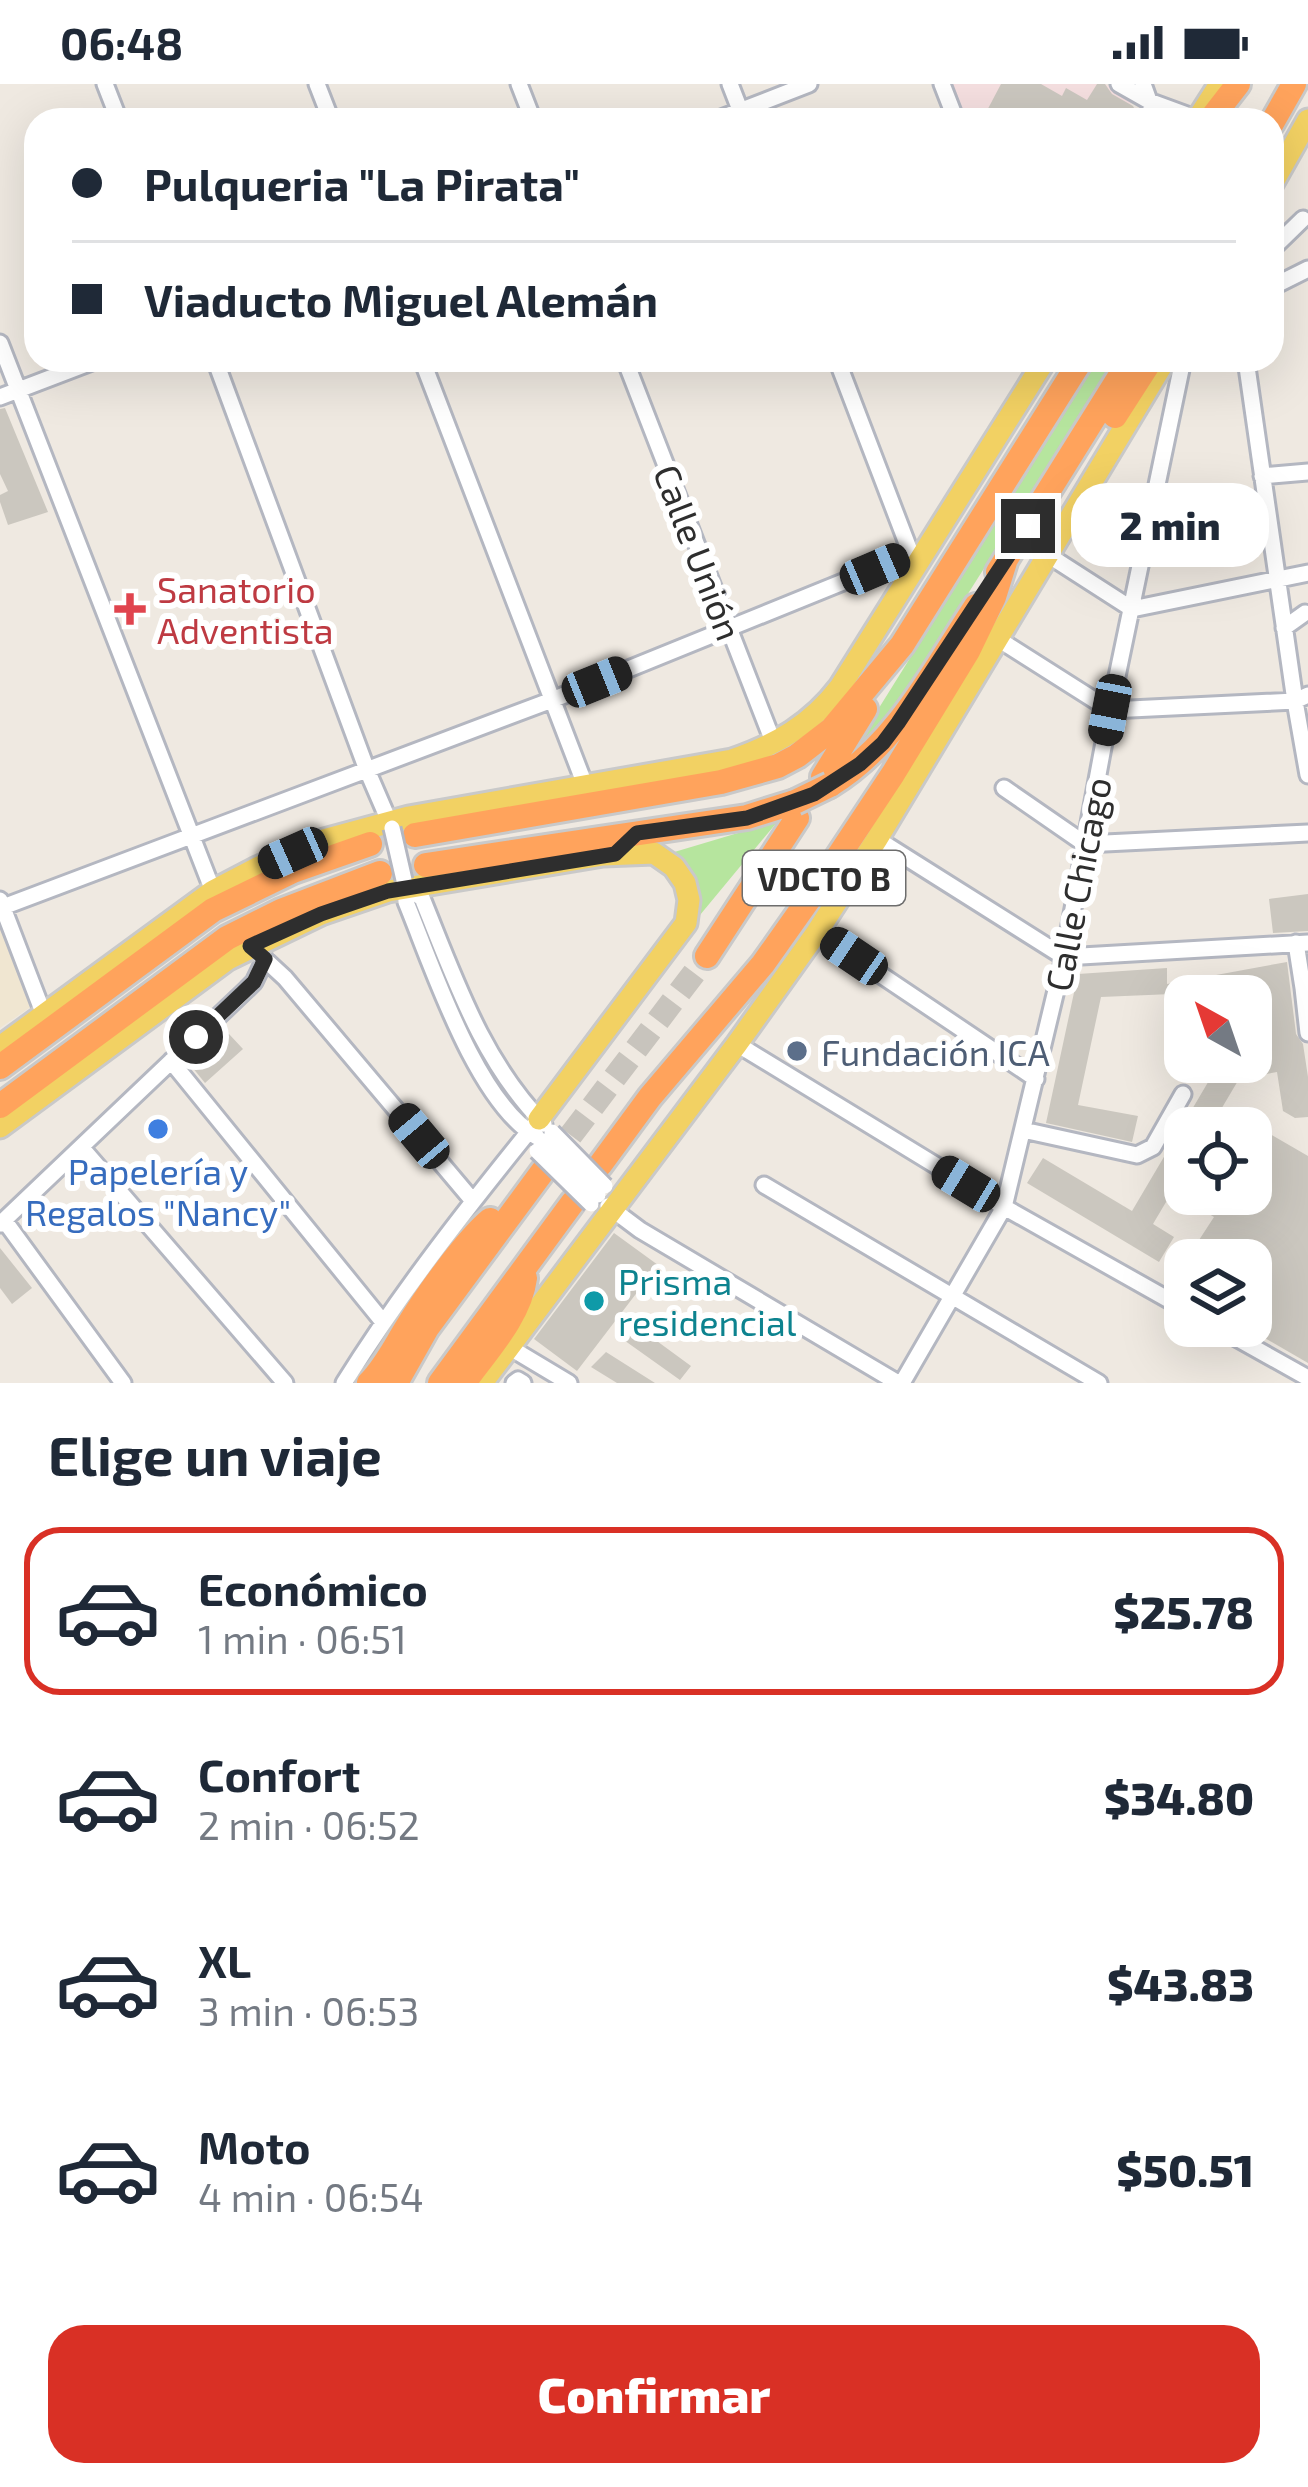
<!DOCTYPE html>
<html lang="es">
<meta charset="utf-8">
<style>
:root{--surface:#fff;--page:#f6f6f7;--text:#1f2937;--muted:#747a83;--line:#e0e1e3;--accent:#d93025}
body{margin:0;font-family:"Exo 2",sans-serif;background:var(--page);color:var(--text);height:100vh;display:flex;flex-direction:column;font-size:45px;white-space:nowrap}
*{box-sizing:border-box;margin:0}
p{font-size:39px;color:var(--muted)}
.icon{flex:none;width:66px;height:66px;fill:none;stroke:currentColor;stroke-width:2;stroke-linecap:round;stroke-linejoin:round}
.map{position:relative;height:1299px;overflow:hidden}
.details{display:flex;flex-direction:column;background:var(--surface);flex:1}
.details>*{flex:none}
.guide{position:absolute;left:24px;top:24px;width:1260px;height:264px;border-radius:36px;box-shadow:0 12px 48px #0002;display:grid;align-content:center;height:264px;padding:0 48px;background:var(--surface)}
.needle{width:78px;rotate:320deg}
.controls{position:absolute;left:1164px;top:891px;display:grid;gap:24px}
.controls a{display:grid;place-items:center;width:108px;height:108px;border-radius:24px;background:var(--surface);box-shadow:0 12px 48px #0002;font-size:60px}
.end{position:absolute;width:54px;height:54px;margin:-27px;border:15px solid #2e2e2e;background:#fff;box-shadow:0 0 0 6px #fff}
.from{border-radius:50%}
.bubble{position:absolute;height:84px;border-radius:36px;background:var(--surface);box-shadow:0 12px 48px #0002;font-size:39px;font-weight:800;line-height:84px;text-align:center}
.car{position:absolute;width:36px;height:72px;margin:-36px -18px;border-radius:15px;box-shadow:0 0 9px 3px #0007;background:linear-gradient(#222 24%,#8ab4d8 0 40%,#222 0 76%,#8ab4d8 0 86%,#222 0)}
.guide b{display:flex;align-items:center;gap:42px;height:114px;font-size:45px}
.guide b+b{border-top:3px solid var(--line)}
.guide i{width:30px;height:30px;background:var(--text)}
ul{padding:0;list-style:none}
li{display:flex;align-items:center;gap:36px;height:168px;margin:0 24px 18px;padding:0 24px;border:6px solid transparent;border-radius:36px}
li div{flex:1}
li b{display:block;font-size:45px}
li em{font-style:normal;font-weight:800}
li.active{border-color:var(--accent)}
li>.icon{width:108px;height:108px;stroke-width:1.5}
h2{padding:0 48px;font-size:54px;line-height:144px}
.action{display:flex;gap:24px;margin-top:auto;padding:24px 48px}
.action a{flex:1;height:138px;border-radius:36px;background:var(--accent);color:#fff;font-size:48px;font-weight:800;line-height:138px;text-align:center}
.status{display:flex;justify-content:space-between;align-items:center;height:84px;padding:0 60px;background:var(--surface);direction:ltr}
.status svg{height:33px;fill:currentColor}
.map>svg:first-child{display:block}
</style>
<div class="status"><b>06:48</b><svg viewBox="0 0 49 12"><path d="M0 12V9h3v3zM5 12V6h3v6zM10 12V3h3v9zM15 12V0h3v12zM26 1h20v11H26zM47 4h2v5h-2z"/></svg></div>
<div class="map">
<svg width="1308" height="1299" viewBox="0 0 1308 1299">
<rect width="100%" height="100%" fill="#efe9e1"/>
<path fill="#f0e6d1" d="M0 844 32 922 0 944Z"/>
<path fill="#f5dfe0" d="M951 0H1105L1127 13 1140 36H966Z"/>
<path fill="#b6e59e" d="M1096 276H1116L893 628 844 680Z
M778 737 700 831C697 806 693 784 671 769Z"/>
<path fill="#cbc7bf" d="M1001 0H1041L1062 12 1066 4 1087 16 1097 0H1105L1112 10 1133 22 1140 36H982Z
M5 324 48 428 8 441 0 418V411L8 407 0 390V325Z
M1308 810V847L1273 849 1269 815Z
M1287 878 1296 950 1303 960 1308 993V1033L1295 1034 1283 1027 1277 988 1239 995 1210 1044H1185V1086L1153 1140 1174 1153 1159 1178 1027 1099 1043 1074 1132 1127 1217 983 1216 978H1251V963L1266 960 1260 914 1185 912V952L1179 953 1172 910 1101 913 1078 1021 1138 1032 1132 1058 1046 1039 1078 890 1167 884V900Z
M229 950 243 965 205 999 192 983Z
M1251 1039 1308 1072V1279L1251 1246V1176H1186L1214 1133 1196 1122 1202 1110H1251Z
M614 1149 658 1181 577 1287 534 1255Z
M0 1164 32 1204 12 1220 0 1204Z
M635 1241 691 1282 680 1296 621 1254Z
M606 1268 655 1299H617L591 1283Z"/>
<g fill="none" stroke-linecap="round" stroke-linejoin="round">
<path stroke="#c8c4bd" stroke-width="24" stroke-dasharray="24 12" stroke-linecap="butt" d="M549 1080 707 872"/>
<g stroke="#b4b7c1" stroke-width="21">
<path id="minor" d="M105 0 119 36
M317 0 331 36
M519 0 533 36
M730 0 744 36
M942 0 956 36
M1119 0 1149 17 1198 35
M1143 0 1156 36
M716 36 809 0
M1272 165 1303 135
M1272 203 1308 185
M0 259 213 807
M215 276 367 686 392 744
M422 276 585 701
M625 276 774 660
M837 276 913 475
M1246 276 1295 617 1308 691
M0 313 97 276
M1262 392 1308 388
M1048 471 1132 525 1308 489
M1284 544 1305 529
M998 555 1110 626 1295 617 1308 611
M1004 704 1085 760
M877 755 1064 873 1308 859
M1085 760 1308 749
M405 797 406 818C432 881 476 1018 537 1053
M406 803 422 814C455 895 482 977 544 1040
M0 816 44 931
M3 823 552 616 912 470
M817 848 1036 995
M1296 859 1303 904 1308 898
M259 870 285 894 473 1117
M1303 904 1308 949
M737 960 1004 1123 1185 1225
M171 977 383 1238
M1023 1046 1137 1071 1153 1063 1183 1010
M81 1063 285 1299
M764 1101 1099 1299
M608 1122 640 1146 898 1299
M4 1136 123 1299
M0 1140 247 905 254 898 265 875
M1215 1242 1308 1294
M509 1263 569 1299
M344 1299C402 1206 470 1120 539 1035
M514 1299 518 1296 523 1299
M902 1299 1004 1123 1064 873 1110 626 1183 276"/>
</g>
<g stroke="#c9c9c9" stroke-width="27">
<path id="major" d="M1197 36 1220 0
M1272 100 1308 36
M0 963 213 807 257 784 324 756 409 733 732 676C776 661 812 640 840 603L1045 276
M0 1043 228 875 321 830 388 807 603 771 654 769 674 783 685 799 689 816 686 839 539 1035
M482 1299 737 960 817 848 877 755 1165 276"/>
</g>
<g stroke="#c9c9c9" stroke-width="30">
<path id="highway" d="M1210 36 1238 0
M1272 39 1294 0
M1115 332 1151 276
M998 488 1130 276
M823 693 865 625
M830 701C897 660 934 586 976 522
M415 751 721 698 778 682 797 672 832 645 902 561 1081 276
M426 781 747 733 795 718
M707 872 797 734
M0 983 213 826 293 787 370 760
M0 1022 227 854 281 827 380 789
M600 1081 650 1013 763 880 826 791 893 690 968 567 994 513 1005 478
M369 1299C385 1283 395 1262 407 1243 425 1213 465 1157 490 1136
M396 1299 427 1244 543 1087
M440 1299 573 1118
M464 1299C486 1268 520 1233 525 1194"/>
</g>
<use href="#minor" stroke="#fff" stroke-width="15"/>
<use href="#major" stroke="#f2d163" stroke-width="21"/>
<use href="#highway" stroke="#ffa35c" stroke-width="24"/>
<g stroke="#b4b7c1" stroke-width="21" stroke-linecap="butt">
<path id="minor-bridge" d="M392 744 404 796
M552 1048 605 1102
M544 1057 598 1111
M537 1067 591 1120"/>
</g>
<g stroke="#c9c9c9" stroke-width="30" stroke-linecap="butt">
<path id="highway-bridge" d="M795 718 830 701"/>
</g>
<use href="#minor-bridge" stroke="#fff" stroke-width="15"/>
<use href="#highway-bridge" stroke="#ffa35c" stroke-width="24"/>
</g>
<g fill="none" stroke-linecap="round" stroke-linejoin="round">
<path stroke="#2e2e2e" stroke-width="15" d="M196 953 254 898 265 875 250 862 321 830 388 807 615 770 637 749 747 734 814 710 860 680 883 659 898 639 1028 442"/>
</g>
<path fill="#e0444e" stroke="#fff" stroke-width="4.5" d="M124 507h12v12h12v12h-12v12h-12v-12h-12v-12h12z"/>
<circle fill="#5c6f8a" stroke="#fff" stroke-width="4.5" cx="797" cy="967" r="12"/>
<circle fill="#3f7fe0" stroke="#fff" stroke-width="4.5" cx="158" cy="1045" r="12"/>
<circle fill="#0f9aa8" stroke="#fff" stroke-width="4.5" cx="594" cy="1217" r="12"/>
<g text-anchor="middle" dominant-baseline="central" stroke-width="12" stroke-linejoin="round" paint-order="stroke">
<rect fill="#fff" stroke="#6d6d6d" stroke-width="3" x="743" y="767" width="162" height="54" rx="9"/>
<g font-size="33" font-weight="bold" fill="#2e2e2e">
<text x="824" y="794">VDCTO B</text>
</g>
<g font-size="36" fill="#2e2e2e" stroke="#fff">
<text transform="translate(699 468) rotate(69)">Calle Unión</text>
<text transform="translate(1077 800) rotate(-79)">Calle Chicago</text>
</g>
<g font-size="36" fill="#be3a42" stroke="#fff" text-anchor="start">
<text x="157" y="504">Sanatorio<tspan x="157" dy="41">Adventista</tspan></text>
</g>
<g font-size="36" fill="#4e5e75" stroke="#fff" text-anchor="start">
<text x="821" y="967">Fundación ICA</text>
</g>
<g font-size="36" fill="#366cbe" stroke="#fff">
<text x="158" y="1086">Papelería y<tspan x="158" dy="41">Regalos "Nancy"</tspan></text>
</g>
<g font-size="36" fill="#0d838f" stroke="#fff" text-anchor="start">
<text x="618" y="1196">Prisma<tspan x="618" dy="41">residencial</tspan></text>
</g>
</g>
</svg>
<div class="controls">
<a><svg class="needle" viewBox="-14 -14 28 28"><path d="M0-13l5 13h-10z" fill="#e53935"/><path d="M0 13l5-13h-10z" fill="#747a83"/></svg></a>
<a><svg class="icon" aria-label="locate" viewBox="0 0 24 24"><circle cx="12" cy="12" r="6"/><path d="M12 2v4M12 18v4M2 12h4M18 12h4"/></svg></a>
<a><svg class="icon" aria-label="layers" viewBox="0 0 24 24"><path d="M12 4l9 5-9 5-9-5zM3 14l9 5 9-5"/></svg></a>
</div>
<i class="end from" style="left:196px;top:953px"></i>
<i class="end" style="left:1028px;top:442px"></i>
<div class="bubble" style="left:1071px;top:399px;width:198px">2 min</div>
<i class="car" style="left:875px;top:485px;rotate:67deg"></i>
<i class="car" style="left:597px;top:598px;rotate:68deg"></i>
<i class="car" style="left:1110px;top:626px;rotate:191deg"></i>
<i class="car" style="left:293px;top:769px;rotate:246deg"></i>
<i class="car" style="left:854px;top:872px;rotate:304deg"></i>
<i class="car" style="left:419px;top:1052px;rotate:320deg"></i>
<i class="car" style="left:966px;top:1100px;rotate:301deg"></i>
<div class="guide">
<b><i class="from"></i>Pulqueria &quot;La Pirata&quot;</b>
<b><i></i>Viaducto Miguel Alemán</b>
</div>
</div>
<section class="details">
<h2>Elige un viaje</h2>
<ul>
<li class="active"><svg class="icon" aria-label="car" viewBox="0 0 24 24"><path d="M5 17H2v-5l4-1 3-4h7l3 4 3 1v5h-3M9 17h6M6 11h13"/><circle cx="7" cy="17" r="2"/><circle cx="17" cy="17" r="2"/></svg><div><b>Económico</b><p>1 min · 06:51</p></div><em>$25.78</em></li>
<li><svg class="icon" aria-label="car" viewBox="0 0 24 24"><path d="M5 17H2v-5l4-1 3-4h7l3 4 3 1v5h-3M9 17h6M6 11h13"/><circle cx="7" cy="17" r="2"/><circle cx="17" cy="17" r="2"/></svg><div><b>Confort</b><p>2 min · 06:52</p></div><em>$34.80</em></li>
<li><svg class="icon" aria-label="car" viewBox="0 0 24 24"><path d="M5 17H2v-5l4-1 3-4h7l3 4 3 1v5h-3M9 17h6M6 11h13"/><circle cx="7" cy="17" r="2"/><circle cx="17" cy="17" r="2"/></svg><div><b>XL</b><p>3 min · 06:53</p></div><em>$43.83</em></li>
<li><svg class="icon" aria-label="car" viewBox="0 0 24 24"><path d="M5 17H2v-5l4-1 3-4h7l3 4 3 1v5h-3M9 17h6M6 11h13"/><circle cx="7" cy="17" r="2"/><circle cx="17" cy="17" r="2"/></svg><div><b>Moto</b><p>4 min · 06:54</p></div><em>$50.51</em></li>
</ul>
<div class="action"><a>Confirmar</a></div>
</section>
